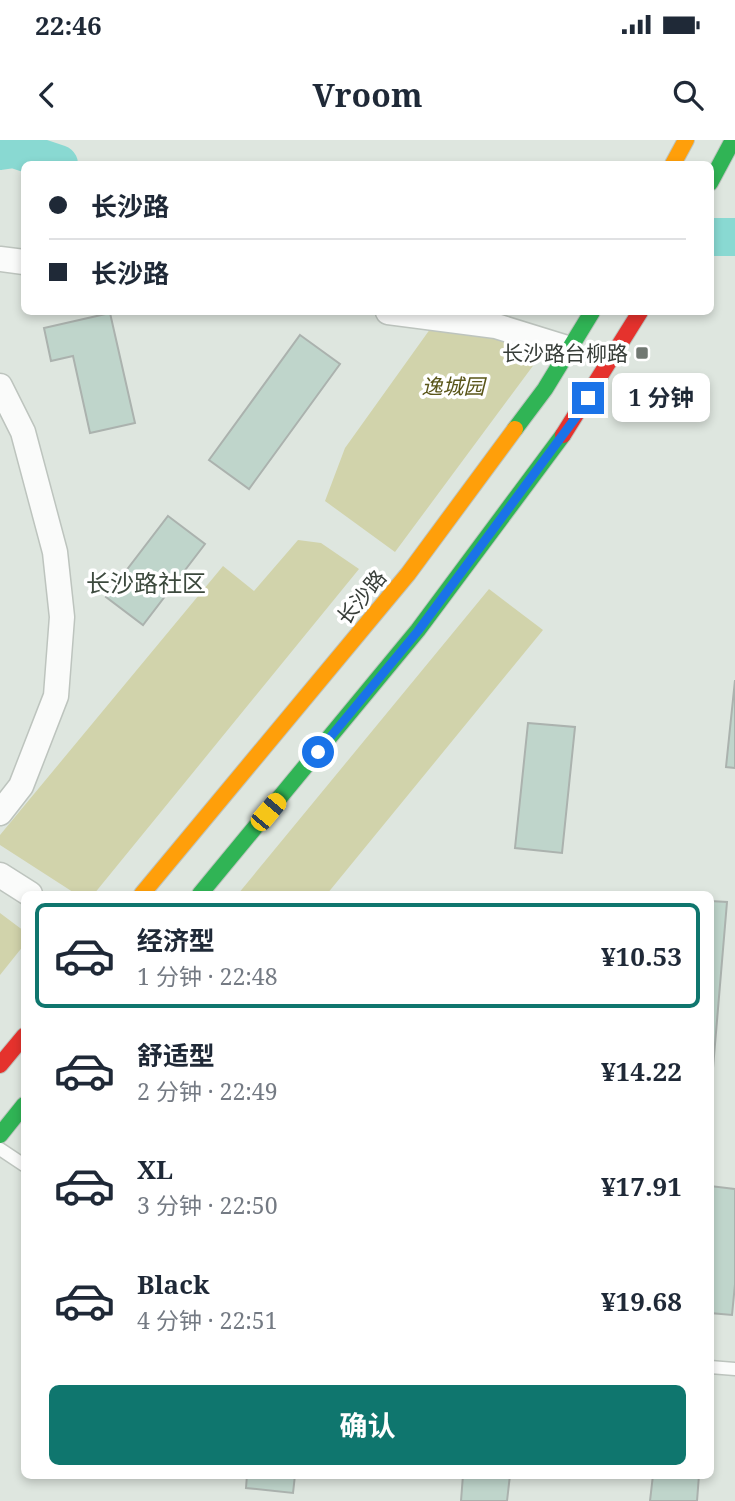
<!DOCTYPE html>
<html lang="zh">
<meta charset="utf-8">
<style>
:root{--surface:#fff;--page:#f2f2f3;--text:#1f2937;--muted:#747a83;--line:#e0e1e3;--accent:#0f766e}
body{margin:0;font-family:"Noto Serif","Noto Sans SC",serif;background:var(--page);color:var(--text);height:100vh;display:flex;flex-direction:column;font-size:26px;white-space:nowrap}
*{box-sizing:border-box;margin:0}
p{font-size:23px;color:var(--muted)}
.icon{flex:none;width:38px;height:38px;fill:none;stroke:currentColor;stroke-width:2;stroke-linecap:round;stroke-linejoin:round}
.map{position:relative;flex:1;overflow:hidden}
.side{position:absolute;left:21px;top:751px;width:693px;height:588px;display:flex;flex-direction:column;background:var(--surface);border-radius:10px;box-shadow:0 4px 10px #0003}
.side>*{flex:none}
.guide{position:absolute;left:21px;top:21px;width:693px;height:154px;border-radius:10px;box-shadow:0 4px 10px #0003;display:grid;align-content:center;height:154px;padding:0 28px;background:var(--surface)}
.end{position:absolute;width:32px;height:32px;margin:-16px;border:9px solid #1a73e8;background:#fff;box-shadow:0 0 0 4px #fff}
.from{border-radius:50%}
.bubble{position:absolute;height:49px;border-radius:10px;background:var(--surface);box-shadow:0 4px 10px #0003;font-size:23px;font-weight:700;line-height:49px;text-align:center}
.car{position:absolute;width:21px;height:42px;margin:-21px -10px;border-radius:9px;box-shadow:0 0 5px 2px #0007;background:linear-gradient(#f5c518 24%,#345 0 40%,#f5c518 0 76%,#345 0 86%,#f5c518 0)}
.guide b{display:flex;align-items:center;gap:24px;height:66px;font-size:26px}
.guide b+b{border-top:2px solid var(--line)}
.guide i{width:18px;height:18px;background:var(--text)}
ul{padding:12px 0 0;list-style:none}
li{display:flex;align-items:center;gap:21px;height:105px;margin:0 14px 10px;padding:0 14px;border:4px solid transparent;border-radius:10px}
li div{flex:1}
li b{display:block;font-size:26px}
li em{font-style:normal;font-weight:700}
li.selected{border-color:var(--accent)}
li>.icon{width:63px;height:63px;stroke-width:1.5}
.primary-button{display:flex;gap:14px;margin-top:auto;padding:14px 28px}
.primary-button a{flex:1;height:80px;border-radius:10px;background:var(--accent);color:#fff;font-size:28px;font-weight:700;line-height:80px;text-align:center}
.status{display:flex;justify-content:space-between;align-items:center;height:49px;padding:0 35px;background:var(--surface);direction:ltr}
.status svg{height:19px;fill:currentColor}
header{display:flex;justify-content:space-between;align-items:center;height:91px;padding:0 28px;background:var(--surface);font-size:32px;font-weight:700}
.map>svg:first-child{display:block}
</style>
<div class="status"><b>22:46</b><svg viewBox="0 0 49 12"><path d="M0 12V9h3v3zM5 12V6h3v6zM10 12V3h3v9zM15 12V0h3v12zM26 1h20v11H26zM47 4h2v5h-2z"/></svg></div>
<header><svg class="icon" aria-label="back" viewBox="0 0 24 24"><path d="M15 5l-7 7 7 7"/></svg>Vroom<svg class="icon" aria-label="search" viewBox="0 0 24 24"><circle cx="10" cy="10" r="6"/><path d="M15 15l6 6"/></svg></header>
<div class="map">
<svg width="735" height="1361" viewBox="0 0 735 1361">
<rect width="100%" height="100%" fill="#dee6df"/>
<path fill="#d1d3ab" d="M433 185 494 198 541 215 395 412 325 361 345 308Z
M298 400 321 403 359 429 94 754H76L0 705V695L223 426 254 451Z
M489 449 543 490 327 754H238Z
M0 773 24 791V805L0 835Z"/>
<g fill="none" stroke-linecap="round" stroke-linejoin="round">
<path stroke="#89d9d2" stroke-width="38" d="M0 11 14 9 59 24
M710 97H735"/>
</g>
<path fill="#bfd5cb" stroke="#abb2ae" stroke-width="2" d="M110 173 135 283 90 293 73 216 51 221 44 188Z
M300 195 340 224 249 349 209 320Z
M168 376 205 404 143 485 106 457Z
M735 540V628L726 627Z
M528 583 575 587 562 713 515 708Z
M710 761 727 762 713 928H710Z
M710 1046 735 1049V1144L732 1175 710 1173Z
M247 1335H295L293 1353 246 1348Z
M463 1335H510L507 1361H461Z
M653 1335H699L697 1361H650Z"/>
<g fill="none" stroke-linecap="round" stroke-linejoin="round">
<g stroke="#bdc4be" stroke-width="15">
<path id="lane" d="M0 1009 24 1025
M710 1227 735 1229"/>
</g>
<g stroke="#bdc4be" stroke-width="27">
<path id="street" d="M0 119 24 122
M388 172 496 186 570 209
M0 246 23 292 55 412 62 477 56 556 21 646 0 673
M0 735 30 754"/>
</g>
<g stroke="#bdc4be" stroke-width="18">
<path id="fast" d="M710 43 733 0
M515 289 545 249 592 172
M200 754 418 490 563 295
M0 995 24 965"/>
</g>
<g stroke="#bdc4be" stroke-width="18">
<path id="slow" d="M673 24 686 0
M142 754 408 434 515 289"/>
</g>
<g stroke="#bdc4be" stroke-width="18">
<path id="jam" d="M563 295 640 172
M0 925 24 896"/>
</g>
<use href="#lane" stroke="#fafbfa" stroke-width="12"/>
<use href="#street" stroke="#fafbfa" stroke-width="24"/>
<use href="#fast" stroke="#30b455" stroke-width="16"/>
<use href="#slow" stroke="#ff9f0a" stroke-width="16"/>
<use href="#jam" stroke="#e5322d" stroke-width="16"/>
</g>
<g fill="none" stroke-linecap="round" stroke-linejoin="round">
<path stroke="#1a73e8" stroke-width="9" d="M318 612 418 491 576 277 588 258"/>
</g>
<rect fill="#717872" stroke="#fff" stroke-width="2.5" x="635" y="206" width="14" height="14" rx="3.5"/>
<g text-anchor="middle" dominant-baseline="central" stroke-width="7" stroke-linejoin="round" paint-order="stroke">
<g font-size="21" fill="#373d38" stroke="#fff" text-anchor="end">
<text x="628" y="213">长沙路台柳路</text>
</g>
<g font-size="21" font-style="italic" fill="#5a561a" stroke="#fff">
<text x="453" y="246">逸城园</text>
</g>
<g font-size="21" fill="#373d38" stroke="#fff">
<text transform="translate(361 457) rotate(-50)">长沙路</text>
</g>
<g font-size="24" fill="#3c493d" stroke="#fff">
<text x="146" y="442">长沙路社区</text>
</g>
</g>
</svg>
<i class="end from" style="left:318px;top:612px"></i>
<i class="end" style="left:588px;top:258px"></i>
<div class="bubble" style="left:612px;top:233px;width:98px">1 分钟</div>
<i class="car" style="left:268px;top:672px;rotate:40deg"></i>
<div class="guide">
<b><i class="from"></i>长沙路</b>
<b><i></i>长沙路</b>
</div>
<section class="side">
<ul>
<li class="selected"><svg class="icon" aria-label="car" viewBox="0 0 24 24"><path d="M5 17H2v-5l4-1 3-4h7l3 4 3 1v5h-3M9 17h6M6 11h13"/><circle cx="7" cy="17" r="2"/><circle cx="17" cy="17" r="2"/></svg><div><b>经济型</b><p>1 分钟 · 22:48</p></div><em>¥10.53</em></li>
<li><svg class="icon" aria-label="car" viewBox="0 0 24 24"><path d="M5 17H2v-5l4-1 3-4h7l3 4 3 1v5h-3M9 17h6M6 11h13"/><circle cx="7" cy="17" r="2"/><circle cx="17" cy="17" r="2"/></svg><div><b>舒适型</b><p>2 分钟 · 22:49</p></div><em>¥14.22</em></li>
<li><svg class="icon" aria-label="car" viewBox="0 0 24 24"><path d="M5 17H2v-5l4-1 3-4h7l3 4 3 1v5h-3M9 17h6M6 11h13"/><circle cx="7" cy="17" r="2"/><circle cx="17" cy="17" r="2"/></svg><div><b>XL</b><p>3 分钟 · 22:50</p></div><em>¥17.91</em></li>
<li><svg class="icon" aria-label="car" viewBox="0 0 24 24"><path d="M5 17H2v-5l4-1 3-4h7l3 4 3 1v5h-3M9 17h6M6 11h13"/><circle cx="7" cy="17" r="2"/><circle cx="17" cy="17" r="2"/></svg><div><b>Black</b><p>4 分钟 · 22:51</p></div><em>¥19.68</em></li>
</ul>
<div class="primary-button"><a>确认</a></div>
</section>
</div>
